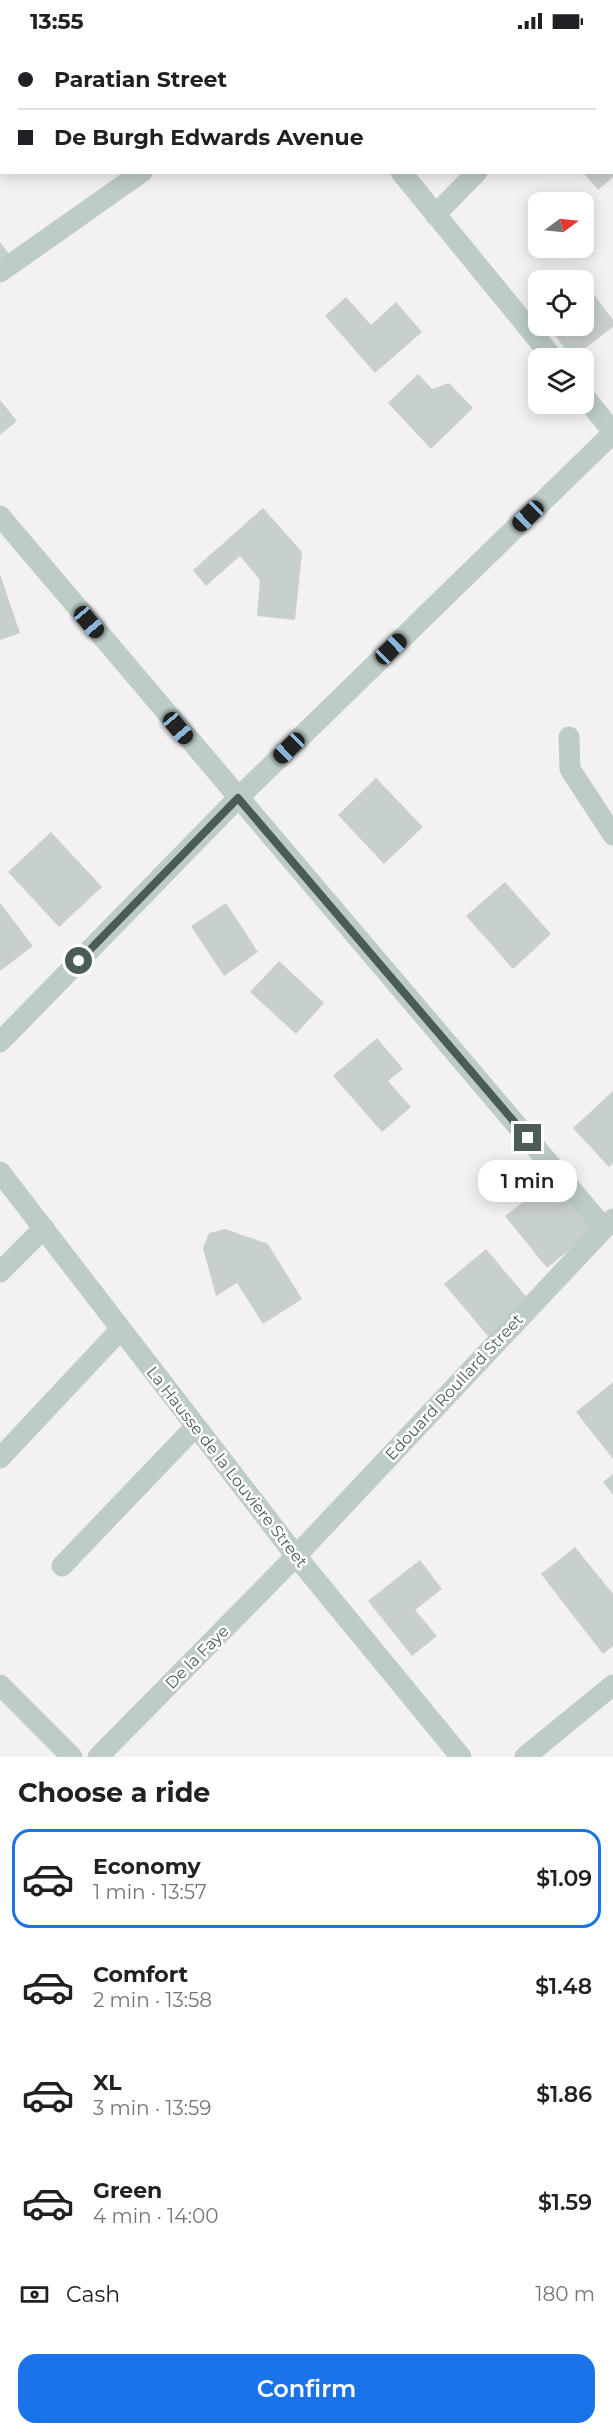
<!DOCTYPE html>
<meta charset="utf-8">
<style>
:root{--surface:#fff;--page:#f6f6f6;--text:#202124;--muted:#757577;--line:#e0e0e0;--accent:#1a73e8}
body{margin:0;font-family:Montserrat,sans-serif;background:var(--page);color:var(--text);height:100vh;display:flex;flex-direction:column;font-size:22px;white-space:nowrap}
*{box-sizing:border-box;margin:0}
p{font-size:20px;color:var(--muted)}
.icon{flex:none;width:33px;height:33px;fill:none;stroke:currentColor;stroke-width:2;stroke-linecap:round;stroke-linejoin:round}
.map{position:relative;height:1715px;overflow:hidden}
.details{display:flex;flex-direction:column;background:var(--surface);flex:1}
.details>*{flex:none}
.banner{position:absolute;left:0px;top:0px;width:614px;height:132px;box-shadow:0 3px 15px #0003;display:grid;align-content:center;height:132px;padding:0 18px;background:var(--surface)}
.needle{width:39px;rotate:75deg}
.tools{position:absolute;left:528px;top:150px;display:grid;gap:12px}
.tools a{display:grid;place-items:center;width:66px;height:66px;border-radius:12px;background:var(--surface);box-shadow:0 3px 15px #0003;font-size:30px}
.end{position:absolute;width:27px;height:27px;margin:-14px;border:8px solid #4b5c55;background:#fff;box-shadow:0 0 0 3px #fff}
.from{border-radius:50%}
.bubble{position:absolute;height:42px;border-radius:18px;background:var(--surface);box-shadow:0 3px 15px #0003;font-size:20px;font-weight:600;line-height:42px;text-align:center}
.car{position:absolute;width:18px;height:36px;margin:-18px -9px;border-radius:8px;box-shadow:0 0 4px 2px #0007;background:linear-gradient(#222 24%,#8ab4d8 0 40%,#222 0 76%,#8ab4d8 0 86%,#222 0)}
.banner b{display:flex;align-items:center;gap:21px;height:57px;font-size:22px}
.banner b+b{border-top:2px solid var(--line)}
.banner i{width:15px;height:15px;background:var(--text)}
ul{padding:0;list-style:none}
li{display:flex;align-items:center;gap:18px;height:99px;margin:0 12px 9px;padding:0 6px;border:3px solid transparent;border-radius:18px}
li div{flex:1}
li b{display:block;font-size:22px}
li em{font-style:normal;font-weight:600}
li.on{border-color:var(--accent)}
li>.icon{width:54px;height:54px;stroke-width:1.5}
h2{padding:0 18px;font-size:27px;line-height:72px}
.pay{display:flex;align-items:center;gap:15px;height:66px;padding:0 18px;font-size:22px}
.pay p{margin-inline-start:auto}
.primary-button{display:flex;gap:12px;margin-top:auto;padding:12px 18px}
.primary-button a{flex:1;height:69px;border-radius:18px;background:var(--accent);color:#fff;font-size:24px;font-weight:600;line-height:69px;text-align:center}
.status{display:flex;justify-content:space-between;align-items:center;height:42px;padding:0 30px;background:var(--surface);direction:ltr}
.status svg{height:16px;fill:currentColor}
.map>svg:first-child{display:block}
</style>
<div class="status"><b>13:55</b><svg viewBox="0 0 49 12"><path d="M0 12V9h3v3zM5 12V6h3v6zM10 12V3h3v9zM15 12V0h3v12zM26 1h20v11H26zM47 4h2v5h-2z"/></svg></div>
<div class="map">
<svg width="613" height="1715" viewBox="0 0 613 1715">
<rect width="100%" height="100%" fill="#f3f1f3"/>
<path fill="#c8d0ce" d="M583 130H613V135L598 148Z
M0 200 12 216 0 225Z
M586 242 613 278V285L572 316 548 284H584V245Z
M346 255 371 283 396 260 422 290 375 331 325 274Z
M418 332 432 347 449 341 473 366 431 407 388 361Z
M0 358 17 379 0 393Z
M263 466 302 510 295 578 257 574 260 538 240 514 206 544 193 528Z
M0 532 20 591 0 598Z
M376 736 423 785 384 822 338 773Z
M51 790 102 845 59 885 8 830Z
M505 840 551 892 513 927 466 874Z
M0 861 33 904 0 929Z
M226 861 258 910 224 934 191 884Z
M279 919 324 961 296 992 250 950Z
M377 996 403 1027 388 1039 411 1065 382 1090 333 1034Z
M613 1049V1121L609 1125 573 1086Z
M553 1136 594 1188 547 1226 505 1174Z
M225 1187 268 1202 302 1257 263 1282 237 1241 216 1254 203 1206 209 1191Z
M486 1207 529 1258 488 1294 444 1242Z
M613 1340V1417L576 1370Z
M613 1432V1453L603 1440Z
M575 1505 613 1552V1604L603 1612 541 1532Z
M420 1518 442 1547 415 1568 437 1594 412 1614 368 1559Z"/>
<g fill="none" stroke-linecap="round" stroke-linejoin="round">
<path stroke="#beccc6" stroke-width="21" d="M295 0 296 2
M607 2 608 0
M401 130 553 316
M435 173 477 130
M0 230 142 130
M584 354 613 390
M0 474 604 1186
M569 695 570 727 613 793
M0 1000 238 756 613 391
M0 1130 296 1514 461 1715
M0 1230 44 1186
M0 1416 121 1287
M62 1524 196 1384
M0 1643 72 1715
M98 1715 296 1514 613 1177
M525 1715 613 1643"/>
</g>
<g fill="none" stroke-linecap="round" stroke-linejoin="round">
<path stroke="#4b5c55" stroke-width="8" d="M79 919 238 756 528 1096"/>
</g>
<g text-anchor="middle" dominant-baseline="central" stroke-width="5" stroke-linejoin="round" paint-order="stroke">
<g font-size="16" fill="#4b5c55" stroke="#fff">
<text transform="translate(454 1345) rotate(-47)">Edouard Roullard Street</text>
<text transform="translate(227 1425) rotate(52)">La Hausse de la Louviere Street</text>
<text transform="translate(197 1615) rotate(-45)">De la Faye</text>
</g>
</g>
</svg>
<div class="tools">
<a><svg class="needle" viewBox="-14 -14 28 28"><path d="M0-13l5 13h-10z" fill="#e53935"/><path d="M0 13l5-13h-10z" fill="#757577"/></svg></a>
<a><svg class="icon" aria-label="locate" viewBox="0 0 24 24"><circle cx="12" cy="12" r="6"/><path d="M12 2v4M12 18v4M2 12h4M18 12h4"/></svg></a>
<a><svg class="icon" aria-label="layers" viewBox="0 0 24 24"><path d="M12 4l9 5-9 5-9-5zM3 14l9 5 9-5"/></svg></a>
</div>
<i class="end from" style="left:79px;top:919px"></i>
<i class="end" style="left:528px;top:1096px"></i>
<div class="bubble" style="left:478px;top:1118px;width:99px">1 min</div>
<i class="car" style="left:528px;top:474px;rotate:226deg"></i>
<i class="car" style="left:89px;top:580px;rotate:140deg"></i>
<i class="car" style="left:391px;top:607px;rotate:46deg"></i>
<i class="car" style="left:178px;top:686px;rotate:140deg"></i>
<i class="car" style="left:289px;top:706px;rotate:226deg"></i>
<div class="banner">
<b><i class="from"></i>Paratian Street</b>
<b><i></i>De Burgh Edwards Avenue</b>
</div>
</div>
<section class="details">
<h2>Choose a ride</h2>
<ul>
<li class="on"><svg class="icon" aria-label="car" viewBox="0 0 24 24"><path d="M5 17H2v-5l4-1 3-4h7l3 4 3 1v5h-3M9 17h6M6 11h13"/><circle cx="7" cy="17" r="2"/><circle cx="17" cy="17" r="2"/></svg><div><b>Economy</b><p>1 min · 13:57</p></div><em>$1.09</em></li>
<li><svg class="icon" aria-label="car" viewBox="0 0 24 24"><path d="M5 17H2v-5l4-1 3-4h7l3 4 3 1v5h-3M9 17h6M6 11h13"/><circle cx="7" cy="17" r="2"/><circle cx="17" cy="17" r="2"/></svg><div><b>Comfort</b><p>2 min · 13:58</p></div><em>$1.48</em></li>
<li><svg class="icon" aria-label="car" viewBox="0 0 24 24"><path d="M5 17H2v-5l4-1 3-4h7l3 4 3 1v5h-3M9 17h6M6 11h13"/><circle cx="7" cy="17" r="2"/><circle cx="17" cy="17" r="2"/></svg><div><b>XL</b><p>3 min · 13:59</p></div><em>$1.86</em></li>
<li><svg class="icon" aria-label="car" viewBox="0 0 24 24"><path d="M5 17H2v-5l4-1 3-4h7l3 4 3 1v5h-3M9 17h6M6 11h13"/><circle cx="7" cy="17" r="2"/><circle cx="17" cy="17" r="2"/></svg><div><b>Green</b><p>4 min · 14:00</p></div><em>$1.59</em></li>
</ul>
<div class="pay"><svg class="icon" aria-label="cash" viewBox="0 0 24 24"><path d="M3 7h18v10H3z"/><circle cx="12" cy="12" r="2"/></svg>Cash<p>180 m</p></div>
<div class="primary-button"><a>Confirm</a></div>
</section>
